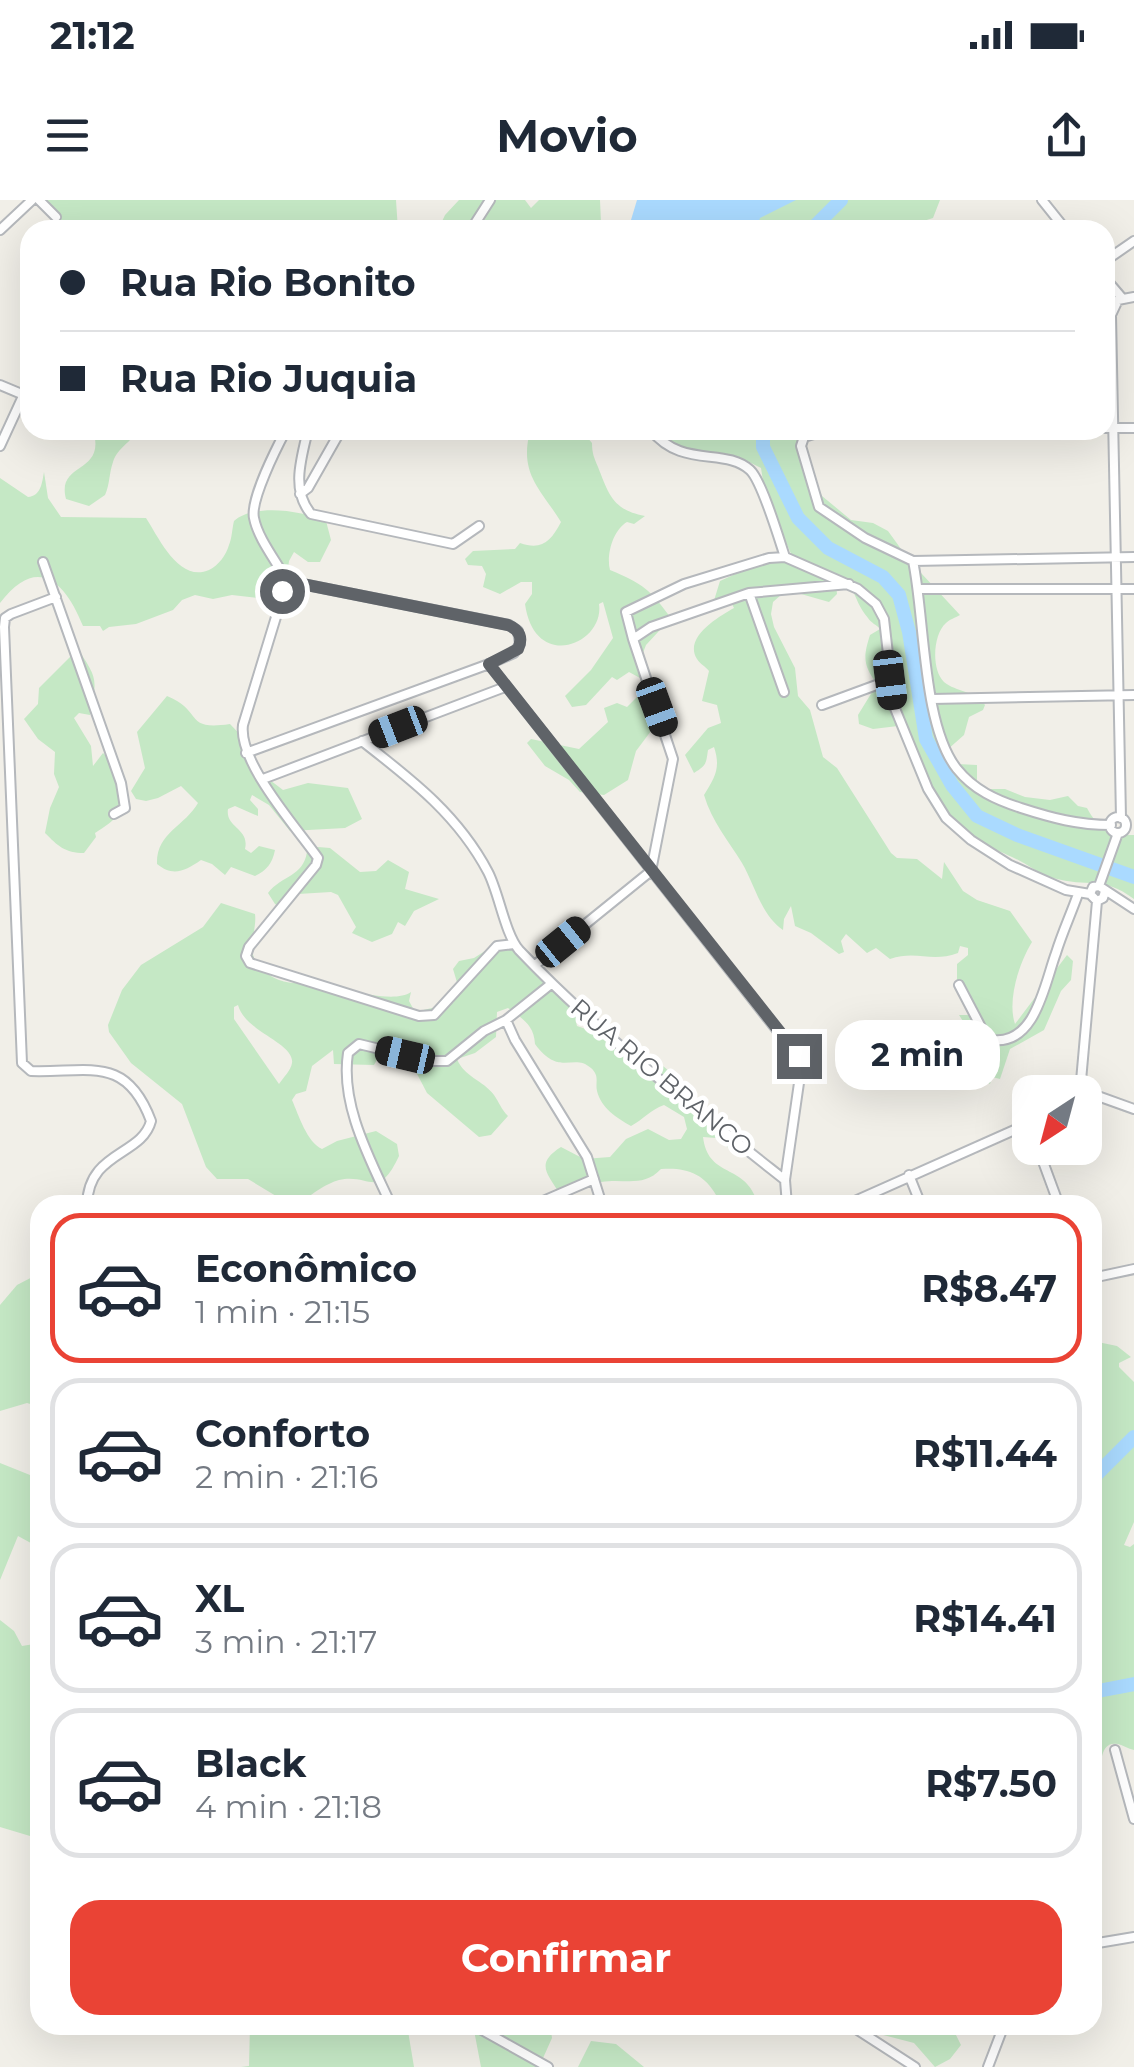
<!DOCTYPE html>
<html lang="pt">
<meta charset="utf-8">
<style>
:root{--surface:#fff;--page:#f2f2f3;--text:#1f2937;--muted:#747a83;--line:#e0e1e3;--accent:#ea4335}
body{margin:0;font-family:Montserrat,sans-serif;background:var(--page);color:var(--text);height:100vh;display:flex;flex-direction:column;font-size:38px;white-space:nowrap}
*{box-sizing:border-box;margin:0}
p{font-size:32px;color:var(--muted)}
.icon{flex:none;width:55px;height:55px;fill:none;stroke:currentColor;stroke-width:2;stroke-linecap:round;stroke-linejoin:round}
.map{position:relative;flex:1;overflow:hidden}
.drawer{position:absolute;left:30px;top:995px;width:1072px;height:840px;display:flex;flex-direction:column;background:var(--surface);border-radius:30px;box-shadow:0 10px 40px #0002}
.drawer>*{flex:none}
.top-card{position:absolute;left:20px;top:20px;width:1095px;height:220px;border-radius:30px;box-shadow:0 10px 40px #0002;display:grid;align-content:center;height:220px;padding:0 40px;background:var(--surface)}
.needle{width:65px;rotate:216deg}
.fabs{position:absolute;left:1012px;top:875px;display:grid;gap:20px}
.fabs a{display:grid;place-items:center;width:90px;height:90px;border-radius:20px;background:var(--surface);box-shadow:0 10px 40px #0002;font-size:50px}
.end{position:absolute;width:45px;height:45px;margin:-22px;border:12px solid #5f6368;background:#fff;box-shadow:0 0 0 5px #fff}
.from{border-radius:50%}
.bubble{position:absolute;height:70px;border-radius:30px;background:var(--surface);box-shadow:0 10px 40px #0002;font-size:32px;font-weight:700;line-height:70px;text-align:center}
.car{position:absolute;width:30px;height:60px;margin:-30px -15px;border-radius:12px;box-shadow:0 0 8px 2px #0007;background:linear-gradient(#222 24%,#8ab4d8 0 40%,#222 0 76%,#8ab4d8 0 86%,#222 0)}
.top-card b{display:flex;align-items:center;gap:35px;height:95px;font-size:38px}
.top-card b+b{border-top:2px solid var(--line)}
.top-card i{width:25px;height:25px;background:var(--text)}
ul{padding:18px 0 0;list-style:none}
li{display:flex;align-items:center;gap:30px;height:150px;margin:0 20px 15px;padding:0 20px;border:5px solid var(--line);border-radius:30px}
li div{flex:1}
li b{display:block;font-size:38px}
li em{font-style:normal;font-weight:700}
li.selected{border-color:var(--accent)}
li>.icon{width:90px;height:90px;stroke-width:1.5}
.button{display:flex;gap:20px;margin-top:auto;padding:20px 40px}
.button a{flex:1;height:115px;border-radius:30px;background:var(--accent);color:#fff;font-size:40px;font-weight:700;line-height:115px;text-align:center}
.status{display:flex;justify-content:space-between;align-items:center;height:70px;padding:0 50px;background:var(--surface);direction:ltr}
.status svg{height:28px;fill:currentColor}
header{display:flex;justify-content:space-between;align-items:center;height:130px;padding:0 40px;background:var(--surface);font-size:45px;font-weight:700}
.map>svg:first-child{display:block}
</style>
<div class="status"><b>21:12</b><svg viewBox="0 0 49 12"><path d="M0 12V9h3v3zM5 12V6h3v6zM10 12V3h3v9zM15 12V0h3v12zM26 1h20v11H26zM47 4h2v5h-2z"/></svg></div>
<header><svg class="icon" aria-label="menu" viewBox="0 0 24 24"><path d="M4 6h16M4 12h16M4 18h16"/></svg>Movio<svg class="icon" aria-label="share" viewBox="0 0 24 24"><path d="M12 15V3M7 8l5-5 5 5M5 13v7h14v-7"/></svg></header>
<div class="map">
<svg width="1134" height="1867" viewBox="0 0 1134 1867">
<rect width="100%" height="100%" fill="#f1efe8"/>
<path fill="#c5e8c5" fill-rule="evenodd" d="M42 0H396L398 30H71Z
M459 0H525L531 8 539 0H600L601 23 596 30H438L445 15Z
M783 0H940L933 18 895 30H741Z
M93 230H137C131 243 118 247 113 262 109 273 110 284 105 295L89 306 66 299C56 261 107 275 93 230Z
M581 230 592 243C592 253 594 258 598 267 609 295 613 310 645 316L634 324 627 322C613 330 606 355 610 370 644 384 650 390 671 418L646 445 641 458 652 493 647 500 661 506 652 514 657 523 636 551 628 580 604 595 580 592 569 580 545 566 527 543 531 539 579 549 608 522 604 508 617 503 627 507 644 490 640 478 629 472 617 480 612 477 586 505 572 507 565 496 591 470 613 438 603 402 599 404C605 444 535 473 525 404L532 394V382H521L500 394 483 387 486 374 482 366 468 365 465 359 473 351 515 349 520 343C542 351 551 341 561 322 540 288 519 274 530 231Z
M658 230H802L799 250 822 296 851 320 873 323 888 331 909 360 960 415C955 418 950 419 946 423 933 434 931 470 944 482 956 492 976 491 985 505L983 510 969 517 964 535 947 550 957 564 977 565V585L981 589H1005L1025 597 1050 600 1068 596 1078 606 1087 608C1098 629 1111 635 1134 635V699C1102 675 1088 688 1053 678 1038 674 1026 663 1012 657 991 647 967 639 951 621 927 596 914 557 898 526L873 529 859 524 858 515 877 484C863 465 863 457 870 435L880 429C877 425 871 423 868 418 850 397 858 379 825 370L836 384 837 394 829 402 794 392 782 394 773 402 771 414 774 427 795 468 798 496 810 510 823 557 837 568 891 653 897 658 917 659 942 679 944 662 963 691 977 700 1010 711 1032 742C1019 763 1007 801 1015 824L1067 755 1073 761 1071 780 1061 791 1044 830 1010 849 1000 879 992 877 990 884 987 882 963 864 960 856 967 855 971 844H983L993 849 997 846 995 834 968 829 959 815H971L957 790V764L968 755V748L960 746 958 753C931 763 917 750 890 759L876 748 867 753 846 734 841 741 844 752 839 754 811 733 795 726 791 706 784 719 783 730C761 715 755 685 742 663 728 640 712 622 704 595 715 577 721 568 714 547L708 550C706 563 707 565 694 573L685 555 708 528 721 523 717 505 702 501 709 471C705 466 700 464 697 459 683 437 720 416 734 408L732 404 712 407 720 381 753 366 792 356 765 294 761 268 737 256 731 259 681 249Z
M44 272 48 298 61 317 146 318C159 338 179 383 209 370 219 365 226 355 229 345 232 338 232 329 234 321 254 303 303 311 326 321L331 340 320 362H308L294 352 289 361 286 383 277 392 259 398 232 395 213 399 195 395 182 400 173 410 136 424 109 427 103 431 100 426H83C65 381 37 354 0 403V278L28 297C41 296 42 283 44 272Z
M78 449C98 480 97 478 90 515L79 513 74 518 91 546 93 566 103 553 118 567C122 605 131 611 95 633L96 637 84 653C65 653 58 646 45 633L50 608 59 587 54 574 55 552 38 539 24 519 38 504 39 488Z
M167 496C204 511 183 531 230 524L251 546 248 555 262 574 283 590 308 583 348 588 362 619 345 628 290 631 269 605 252 595 250 600 258 609V616L235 606 228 609C225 628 250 628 245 649L251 653 259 646 275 650C272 664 267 670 255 676L231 667 225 675 212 664 201 660C185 671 173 677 157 664 156 633 185 626 198 603L181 586 158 598 146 601 136 599 131 591 145 568 137 532Z
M318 647 330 648 360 672 376 671 388 660 409 672 405 689 439 699 414 711 405 726 398 722 392 734 372 742 352 733 356 727 338 695 331 692 298 694 283 709 275 704 268 693C282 675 303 677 307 652Z
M221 703 255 714C257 728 248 747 255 760 260 768 270 777 279 780 292 785 306 782 319 784 342 787 392 805 411 792L409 801 415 812 453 803 459 789 453 769 459 761 474 758 499 742 531 756 543 768 550 788 559 797 598 817 588 816 576 822 577 826 612 838 626 857 657 861 681 881 735 941 734 946 730 949 716 938 703 937C708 977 741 964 755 996L744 1001 716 995C704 973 685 967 661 969 643 988 625 978 601 982 587 985 574 990 561 996 548 974 534 964 561 947L584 959 610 957 626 939 648 929 669 940 681 939 687 929 684 917 664 905C650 910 644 919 631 926 617 918 601 908 597 891 595 882 600 876 591 868 573 852 560 878 535 844 534 825 523 819 508 808L497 812 496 837 475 853 457 859C464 877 483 880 494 895 499 902 501 909 508 916L491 935 479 937 427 893 415 870 383 849 374 865 334 864 333 850 312 866 306 891 296 894 292 900C299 916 307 942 322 949L337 941 376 931 397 944 399 956C378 1001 370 973 339 980 327 983 308 996 299 1005H291L248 979H217L206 967 182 904 131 863 109 832 108 825 122 790 141 765 203 727ZM238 805C245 832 295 843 292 863 291 870 283 878 279 884L234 819V807Z
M40 1073V1088L31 1104 40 1108V1207L27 1203 0 1211V1105L17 1085Z
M1093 1141 1117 1146 1131 1157 1119 1163V1167L1134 1182V1322L1124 1345 1130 1347 1134 1344V1550C1128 1549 1123 1545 1118 1544 1092 1539 1106 1586 1093 1602Z
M0 1263 40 1279V1348L18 1336 0 1380Z
M0 1420 14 1431 22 1446 40 1443V1639L0 1627Z
M250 1825H407L414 1867H241L249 1866Z
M473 1825H550L552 1838 539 1867H481Z
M845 1825H951L961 1845 950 1859 935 1867 914 1843Z
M591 1841 616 1844 644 1867H578Z"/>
<path fill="#aadaff" d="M637 0H796L760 18 756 30H628Z"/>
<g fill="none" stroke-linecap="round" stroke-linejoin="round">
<path stroke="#aadaff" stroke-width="14" d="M811 30 841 0
M763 230V247L798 318 828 348 883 377 899 395 909 432 926 539 952 585 977 616 1017 635 1134 677
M1092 1279 1134 1237
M1092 1487 1098 1491 1134 1484"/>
<g stroke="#b5b8bc" stroke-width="12">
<path id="minor" d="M39 0 56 17
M1042 0 1066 30
M0 30 32 0
M456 30 474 25 490 0
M1105 61 1134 41
M1105 78 1122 98
M0 185 24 195
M1105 228H1134
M308 230C301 259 291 290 311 314L453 344 479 326
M651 230C682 269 725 247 750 270 762 281 779 339 785 357
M990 230 817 233 804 237 801 246 819 307 865 338 913 361C925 417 922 525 957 569 974 590 996 600 1021 608 1052 618 1078 625 1111 625
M0 246 30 181
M300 294 308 288 341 230
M913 361 1134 357
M43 362 121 583 125 608 114 614
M287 381 243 525C238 562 296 627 318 658L316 665 249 747 246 756 250 763 419 816 434 815 497 746 514 744
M920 389H1134
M749 393 784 492
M56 397 11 414 5 418 4 427 22 863 31 871C88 873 126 854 151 921 142 956 88 951 87 1005
M633 439 626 412 684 384 769 358 785 357 858 389 876 404 884 419 894 506 928 589 946 618 971 640 1010 665 1066 690 1090 694
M489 464 802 862 785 980 787 1005
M932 499 1134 495
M822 505 890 480
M362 541C412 580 458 615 488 672 499 693 505 734 519 750 599 834 694 908 785 980
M246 553 489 464 514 453 520 444 518 431 509 425 287 381C277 362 258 339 254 318 250 300 277 247 286 230
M263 579 505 487
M1110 625a8 8 0 1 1 16 0a8 8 0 1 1-16 0Z
M1121 618 1111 115 1118 100 1134 97
M1099 686 1118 633
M1105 691 1103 698 1097 701 1090 694 1093 687 1099 686 1134 709
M535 765 651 671 673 559 633 439 651 427 749 393 849 384
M551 784 506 820 515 840 587 957 602 1005
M959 785 982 829 993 840C1036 845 1045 782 1056 753 1062 733 1071 714 1078 694
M1081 890 1134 909
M1080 892 1097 701
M1038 948 1059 1005
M909 975 921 1005
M391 1005C370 959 340 905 348 853L359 844 429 861H447L484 831 506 820
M534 1005 594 979
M846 1005 1030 923
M1092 1078 1134 1069
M1115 1550 1134 1619
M1092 1744 1134 1737
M473 1825 548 1867
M850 1825 915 1867
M988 1867 1004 1825"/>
</g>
<use href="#minor" stroke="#fff" stroke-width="8"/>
</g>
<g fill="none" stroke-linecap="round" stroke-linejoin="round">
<path stroke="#5f6368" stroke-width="12" d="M282 391 287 381 508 425C520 430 523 438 518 449L489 464 799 856"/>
</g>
<g text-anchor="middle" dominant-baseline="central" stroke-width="9" stroke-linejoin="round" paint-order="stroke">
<g font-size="25" fill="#5f6368" stroke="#fff">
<text transform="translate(662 877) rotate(40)">RUA RIO BRANCO</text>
</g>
</g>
</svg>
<div class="fabs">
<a><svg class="needle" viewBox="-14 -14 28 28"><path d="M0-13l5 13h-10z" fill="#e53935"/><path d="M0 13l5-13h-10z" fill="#747a83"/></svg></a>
</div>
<i class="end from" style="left:282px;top:391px"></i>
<i class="end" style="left:799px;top:856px"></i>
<div class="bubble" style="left:835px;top:820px;width:165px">2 min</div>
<i class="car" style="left:890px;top:480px;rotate:173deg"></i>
<i class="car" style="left:657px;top:507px;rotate:160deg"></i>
<i class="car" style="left:398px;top:527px;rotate:249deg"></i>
<i class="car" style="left:563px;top:742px;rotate:51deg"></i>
<i class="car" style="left:405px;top:855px;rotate:283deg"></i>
<div class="top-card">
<b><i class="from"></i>Rua Rio Bonito</b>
<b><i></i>Rua Rio Juquia</b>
</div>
<section class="drawer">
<ul>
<li class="selected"><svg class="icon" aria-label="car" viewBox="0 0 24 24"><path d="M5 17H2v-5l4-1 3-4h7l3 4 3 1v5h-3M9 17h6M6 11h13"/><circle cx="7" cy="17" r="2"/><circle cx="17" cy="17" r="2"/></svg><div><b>Econômico</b><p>1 min · 21:15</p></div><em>R$8.47</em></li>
<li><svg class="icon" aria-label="car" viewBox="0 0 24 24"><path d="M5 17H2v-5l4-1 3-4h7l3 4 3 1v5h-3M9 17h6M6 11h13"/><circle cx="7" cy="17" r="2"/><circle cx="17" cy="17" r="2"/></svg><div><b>Conforto</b><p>2 min · 21:16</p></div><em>R$11.44</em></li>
<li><svg class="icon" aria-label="car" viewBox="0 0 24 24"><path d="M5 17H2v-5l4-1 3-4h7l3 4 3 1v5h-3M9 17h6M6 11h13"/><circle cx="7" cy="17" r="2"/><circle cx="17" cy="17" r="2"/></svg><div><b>XL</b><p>3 min · 21:17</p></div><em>R$14.41</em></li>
<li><svg class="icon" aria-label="car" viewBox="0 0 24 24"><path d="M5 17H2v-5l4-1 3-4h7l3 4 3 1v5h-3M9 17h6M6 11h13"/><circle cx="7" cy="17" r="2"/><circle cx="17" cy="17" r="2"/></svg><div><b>Black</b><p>4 min · 21:18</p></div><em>R$7.50</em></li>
</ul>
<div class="button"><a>Confirmar</a></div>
</section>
</div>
